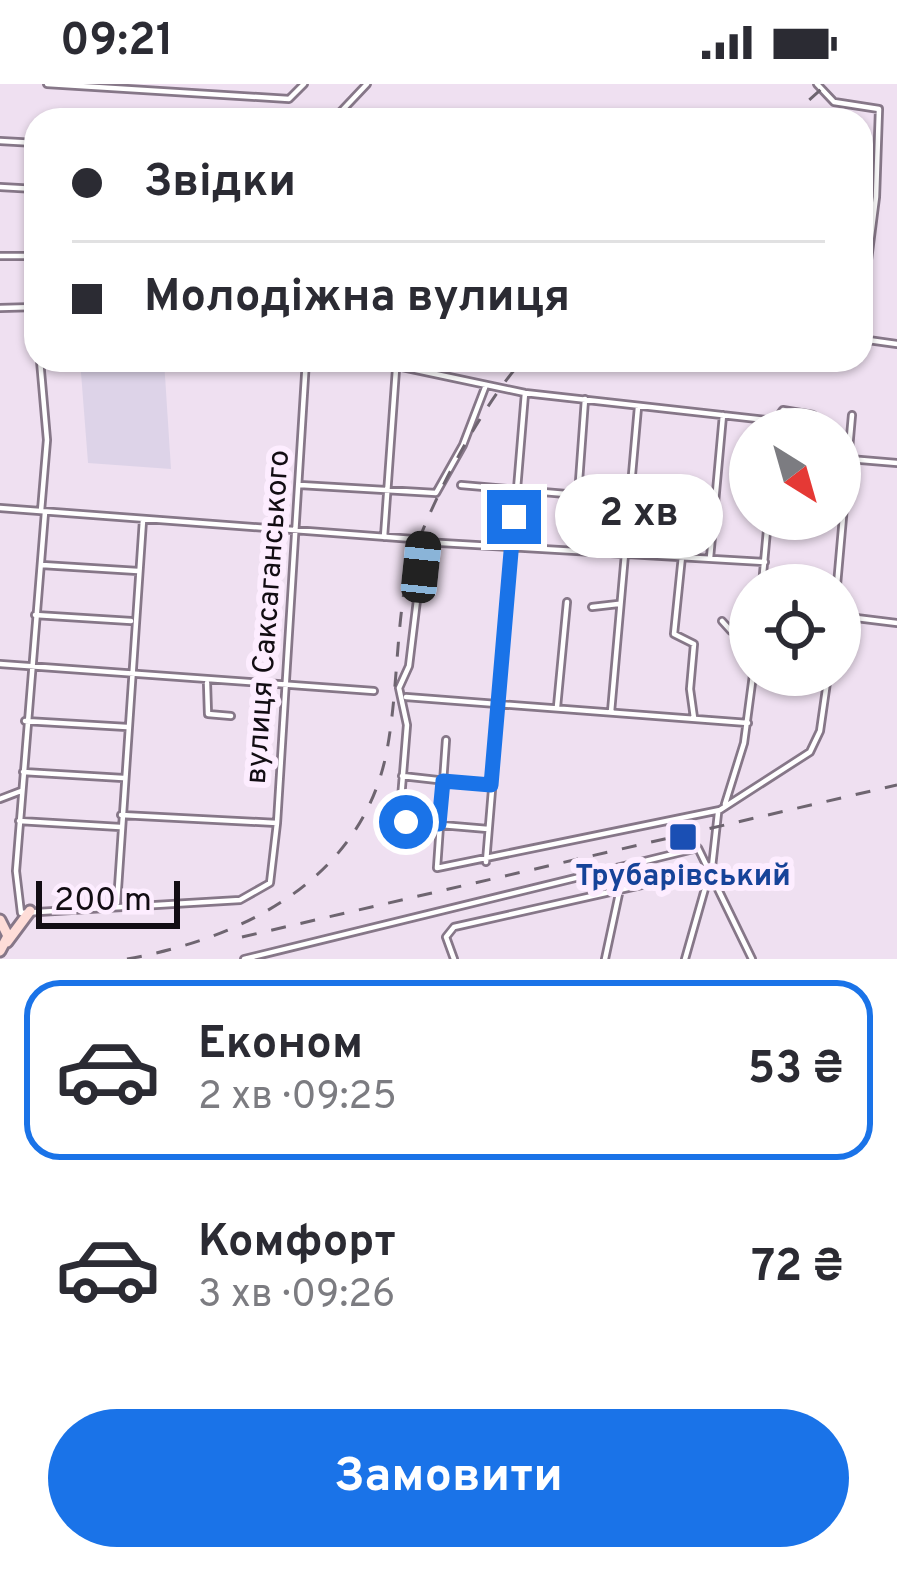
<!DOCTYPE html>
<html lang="uk">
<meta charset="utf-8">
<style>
:root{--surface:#fff;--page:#f2f2f3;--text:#2b2b33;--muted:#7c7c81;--line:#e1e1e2;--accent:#1a73e8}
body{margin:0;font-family:Overpass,sans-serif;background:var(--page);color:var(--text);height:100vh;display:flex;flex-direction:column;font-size:45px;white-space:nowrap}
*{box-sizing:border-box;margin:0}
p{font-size:39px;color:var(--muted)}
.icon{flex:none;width:66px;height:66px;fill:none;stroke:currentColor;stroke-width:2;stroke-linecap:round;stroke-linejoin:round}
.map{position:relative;height:875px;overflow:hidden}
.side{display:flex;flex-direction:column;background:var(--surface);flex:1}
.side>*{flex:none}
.banner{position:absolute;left:24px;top:24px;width:849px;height:264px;border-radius:36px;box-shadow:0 3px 9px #0004;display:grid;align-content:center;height:264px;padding:0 48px;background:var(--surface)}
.needle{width:78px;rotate:143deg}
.tools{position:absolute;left:729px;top:324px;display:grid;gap:24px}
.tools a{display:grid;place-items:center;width:132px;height:132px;border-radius:50%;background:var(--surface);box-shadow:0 3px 9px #0004;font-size:60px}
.scale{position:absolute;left:36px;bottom:30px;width:144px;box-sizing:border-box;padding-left:12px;border:6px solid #120d13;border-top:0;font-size:33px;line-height:42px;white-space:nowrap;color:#120d13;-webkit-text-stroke:9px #fdedff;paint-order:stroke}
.end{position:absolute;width:54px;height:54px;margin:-27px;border:15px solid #1a73e8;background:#fff;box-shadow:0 0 0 6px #fff}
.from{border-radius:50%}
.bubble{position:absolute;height:84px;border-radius:42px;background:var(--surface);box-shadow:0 3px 9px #0004;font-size:39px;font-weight:700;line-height:84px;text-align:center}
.car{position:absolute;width:36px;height:72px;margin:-36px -18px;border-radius:15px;box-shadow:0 0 9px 3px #0007;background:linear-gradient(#222 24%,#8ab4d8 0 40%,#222 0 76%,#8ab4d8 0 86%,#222 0)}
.banner b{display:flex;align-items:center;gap:42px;height:114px;font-size:45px}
.banner b+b{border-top:3px solid var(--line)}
.banner i{width:30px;height:30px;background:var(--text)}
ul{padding:21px 0 0;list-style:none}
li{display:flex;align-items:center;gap:36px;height:180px;margin:0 24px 18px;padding:0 24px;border:6px solid transparent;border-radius:36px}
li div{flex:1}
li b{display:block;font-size:45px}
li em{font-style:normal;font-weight:700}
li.current{border-color:var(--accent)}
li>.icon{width:108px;height:108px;stroke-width:1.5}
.cta{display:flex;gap:24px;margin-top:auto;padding:24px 48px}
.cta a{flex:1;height:138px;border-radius:72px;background:var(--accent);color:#fff;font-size:48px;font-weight:700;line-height:138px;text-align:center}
.status{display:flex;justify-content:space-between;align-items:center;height:84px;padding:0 60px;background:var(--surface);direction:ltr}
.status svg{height:33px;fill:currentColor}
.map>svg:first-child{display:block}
</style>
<div class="status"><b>09:21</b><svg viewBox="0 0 49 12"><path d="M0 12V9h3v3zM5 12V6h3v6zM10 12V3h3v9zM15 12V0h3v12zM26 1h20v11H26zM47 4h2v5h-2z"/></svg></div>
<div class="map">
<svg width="897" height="875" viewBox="0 0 897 875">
<rect width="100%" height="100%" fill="#efe0f1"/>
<path fill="#ddd3e8" d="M80 276H164L171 385 88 379Z"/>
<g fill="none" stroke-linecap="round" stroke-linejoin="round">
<g stroke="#867788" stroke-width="10">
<path id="minor" d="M47 0 289 15 304 0
M817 0 834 18 879 25 876 113 861 231
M333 36 367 0
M0 57 36 59
M0 103 36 105
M0 172H36
M34 223 36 240
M0 224 36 223
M861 255 897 260
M40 276 47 356 41 427
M369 276 525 309 775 337
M775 337 783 326 813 331 817 345
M849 375 897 379
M300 401 436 409 463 361 486 301
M461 401 578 411 585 315
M682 416 713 423
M0 424 413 455
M45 428 16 787 21 829 240 816 270 799 277 739 306 276
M384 453 396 285
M682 472 674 550 694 560 690 605 694 634
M710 474 723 331
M42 481 138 487
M762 501 768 435
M837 501 852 331
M592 523 618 520
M35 531 131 537
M840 532 897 539
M722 537 731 547H750
M0 580 374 607
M207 599 208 630 231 632
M406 613 748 639
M557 623 567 518
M611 628 638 323
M25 637 127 643
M446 656 437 784 720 726 810 668 820 647 828 591
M23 688 123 694
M402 692 491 702
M0 715 21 707
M725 720 744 659 753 591
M121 731 277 739
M19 737 120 743
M488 745 406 738 400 727 407 641 399 604 409 582 424 458 765 478
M486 778 525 309
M712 783 718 729
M117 819 143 436
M244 875 698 764 752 875
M454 875 446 853 454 843 668 795 707 797
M605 875 620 805
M685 875 708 794"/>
</g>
<g stroke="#867788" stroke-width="15">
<path id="secondary" d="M0 836 8 852 0 867
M7 858 30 827"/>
</g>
<use href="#minor" stroke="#fff" stroke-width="4.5"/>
<use href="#secondary" stroke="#feddd8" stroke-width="9"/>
<path stroke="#6e6570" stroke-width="3" stroke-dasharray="15 15" stroke-linecap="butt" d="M787 36 827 0
M242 853 897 701
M127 875C245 854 363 794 387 666 397 612 396 556 405 502 416 442 481 321 523 276"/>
</g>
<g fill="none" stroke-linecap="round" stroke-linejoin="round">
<path stroke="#1a73e8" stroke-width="15" d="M406 738 439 740 443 697 491 701 514 433"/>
</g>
<rect fill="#1a4fb4" stroke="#fdedff" stroke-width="4.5" x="668" y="738" width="30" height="30" rx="6"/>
<g text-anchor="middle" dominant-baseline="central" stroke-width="12" stroke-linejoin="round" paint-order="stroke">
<g font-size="30" fill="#120d13" stroke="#fdedff">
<text transform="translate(269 533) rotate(-86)">вулиця Саксаганського</text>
</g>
<g font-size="30" font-weight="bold" fill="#164399" stroke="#fdedff">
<text x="683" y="793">Трубарівський</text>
</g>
</g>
</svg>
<div class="tools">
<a><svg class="needle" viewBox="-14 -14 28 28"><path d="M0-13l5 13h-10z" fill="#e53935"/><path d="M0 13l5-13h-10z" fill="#7c7c81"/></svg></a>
<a><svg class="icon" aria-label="locate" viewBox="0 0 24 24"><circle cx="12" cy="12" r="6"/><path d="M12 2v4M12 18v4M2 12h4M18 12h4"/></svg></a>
</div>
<div class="scale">200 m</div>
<i class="end from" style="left:406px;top:738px"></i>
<i class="end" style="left:514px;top:433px"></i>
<div class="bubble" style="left:555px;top:390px;width:168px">2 хв</div>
<i class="car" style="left:421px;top:483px;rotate:6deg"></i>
<div class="banner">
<b><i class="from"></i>Звідки</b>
<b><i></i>Молодіжна вулиця</b>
</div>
</div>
<section class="side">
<ul>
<li class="current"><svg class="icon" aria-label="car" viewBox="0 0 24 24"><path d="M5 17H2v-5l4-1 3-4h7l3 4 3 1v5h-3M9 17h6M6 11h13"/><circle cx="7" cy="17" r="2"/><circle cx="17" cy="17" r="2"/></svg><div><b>Економ</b><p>2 хв · 09:25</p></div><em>53 ₴</em></li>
<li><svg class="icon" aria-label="car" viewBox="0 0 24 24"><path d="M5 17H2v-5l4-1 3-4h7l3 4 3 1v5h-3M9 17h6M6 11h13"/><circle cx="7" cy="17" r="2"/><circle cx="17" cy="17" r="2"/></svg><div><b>Комфорт</b><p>3 хв · 09:26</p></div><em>72 ₴</em></li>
</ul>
<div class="cta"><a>Замовити</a></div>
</section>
